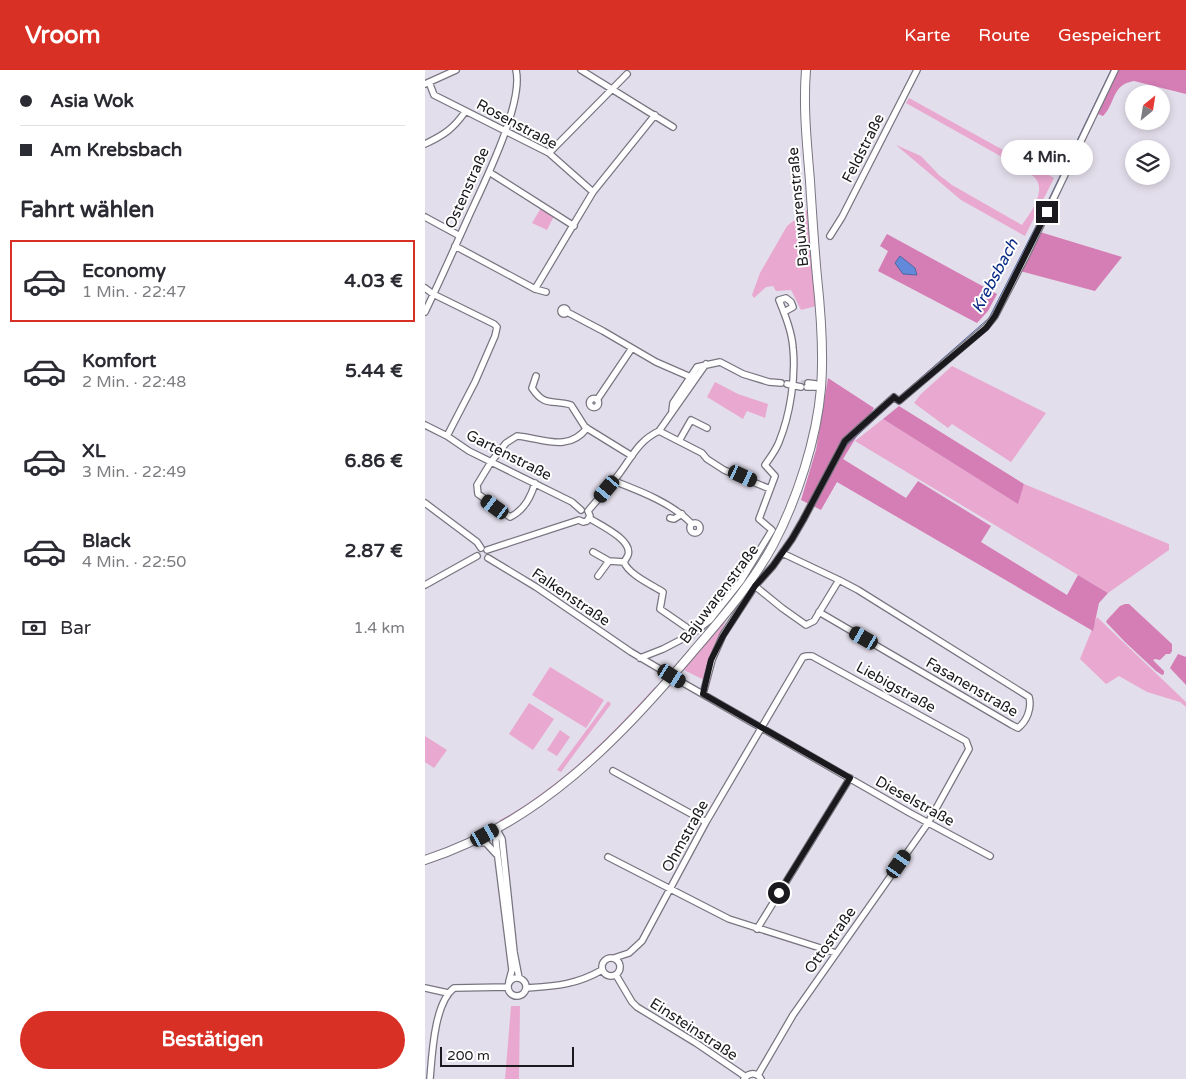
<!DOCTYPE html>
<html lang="de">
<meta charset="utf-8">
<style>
:root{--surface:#fff;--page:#f2f2f3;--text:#2b2b33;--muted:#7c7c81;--line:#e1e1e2;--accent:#d93025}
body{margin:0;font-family:"Varela Round",sans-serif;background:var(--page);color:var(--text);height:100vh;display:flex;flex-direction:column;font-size:19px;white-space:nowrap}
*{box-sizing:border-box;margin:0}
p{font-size:16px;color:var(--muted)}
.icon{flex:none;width:28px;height:28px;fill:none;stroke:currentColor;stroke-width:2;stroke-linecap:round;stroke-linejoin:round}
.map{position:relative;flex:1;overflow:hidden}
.side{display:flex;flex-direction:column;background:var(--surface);width:425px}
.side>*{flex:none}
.top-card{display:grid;align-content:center;height:110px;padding:0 20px;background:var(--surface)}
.needle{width:32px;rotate:30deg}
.controls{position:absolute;left:700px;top:15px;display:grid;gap:10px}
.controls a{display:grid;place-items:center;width:45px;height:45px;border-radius:50%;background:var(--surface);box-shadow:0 2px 8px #0003;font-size:25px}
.scale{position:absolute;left:15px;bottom:12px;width:134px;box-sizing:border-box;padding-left:5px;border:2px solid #1a191d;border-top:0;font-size:14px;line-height:18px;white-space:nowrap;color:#1a191d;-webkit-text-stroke:4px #fff;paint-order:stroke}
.end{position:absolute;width:22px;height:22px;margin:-11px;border:6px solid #1a191d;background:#fff;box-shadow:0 0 0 2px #fff}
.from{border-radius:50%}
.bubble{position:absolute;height:35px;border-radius:18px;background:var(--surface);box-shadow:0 2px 8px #0003;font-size:16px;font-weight:800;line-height:35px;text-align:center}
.car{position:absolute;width:15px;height:30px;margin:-15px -8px;border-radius:6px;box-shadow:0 0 4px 1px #0007;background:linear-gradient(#222 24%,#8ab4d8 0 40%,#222 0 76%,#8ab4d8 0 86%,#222 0)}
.top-card b{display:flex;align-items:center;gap:18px;height:48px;font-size:19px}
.top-card b+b{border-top:1px solid var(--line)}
.top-card i{width:12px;height:12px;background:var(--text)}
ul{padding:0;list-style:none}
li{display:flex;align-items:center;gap:15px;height:82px;margin:0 10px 8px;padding:0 10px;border:2px solid transparent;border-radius:0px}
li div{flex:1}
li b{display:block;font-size:19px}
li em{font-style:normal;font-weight:800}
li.selected{border-color:var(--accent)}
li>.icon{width:45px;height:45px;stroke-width:1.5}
h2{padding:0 20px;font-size:22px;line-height:60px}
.pay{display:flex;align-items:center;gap:12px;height:55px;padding:0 20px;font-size:19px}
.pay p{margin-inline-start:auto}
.action{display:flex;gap:10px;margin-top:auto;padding:10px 20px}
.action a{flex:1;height:58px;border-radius:30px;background:var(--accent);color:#fff;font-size:20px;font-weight:800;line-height:58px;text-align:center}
header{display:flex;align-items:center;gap:30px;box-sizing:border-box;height:70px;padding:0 25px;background:var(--accent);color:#fff}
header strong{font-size:24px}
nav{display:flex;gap:28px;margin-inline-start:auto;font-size:18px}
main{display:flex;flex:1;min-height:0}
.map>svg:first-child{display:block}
</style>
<header>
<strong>Vroom</strong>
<nav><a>Karte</a><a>Route</a><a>Gespeichert</a></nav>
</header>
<main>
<section class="side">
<div class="top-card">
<b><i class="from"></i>Asia Wok</b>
<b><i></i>Am Krebsbach</b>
</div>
<h2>Fahrt wählen</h2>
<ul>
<li class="selected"><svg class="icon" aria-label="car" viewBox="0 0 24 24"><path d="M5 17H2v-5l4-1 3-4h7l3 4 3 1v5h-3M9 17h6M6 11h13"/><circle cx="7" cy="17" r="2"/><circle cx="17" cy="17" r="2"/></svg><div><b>Economy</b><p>1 Min. · 22:47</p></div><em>4.03 €</em></li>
<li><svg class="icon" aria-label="car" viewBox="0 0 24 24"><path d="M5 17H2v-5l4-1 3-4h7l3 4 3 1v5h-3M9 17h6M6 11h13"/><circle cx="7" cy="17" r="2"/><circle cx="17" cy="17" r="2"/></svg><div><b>Komfort</b><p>2 Min. · 22:48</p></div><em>5.44 €</em></li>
<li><svg class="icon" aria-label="car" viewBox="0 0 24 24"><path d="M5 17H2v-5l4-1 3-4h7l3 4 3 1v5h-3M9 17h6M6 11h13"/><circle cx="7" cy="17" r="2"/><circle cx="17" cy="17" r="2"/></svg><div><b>XL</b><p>3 Min. · 22:49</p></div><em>6.86 €</em></li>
<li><svg class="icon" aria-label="car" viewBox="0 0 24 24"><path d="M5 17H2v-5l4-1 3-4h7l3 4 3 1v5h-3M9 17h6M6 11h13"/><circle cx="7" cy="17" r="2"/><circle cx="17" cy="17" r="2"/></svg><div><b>Black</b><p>4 Min. · 22:50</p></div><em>2.87 €</em></li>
</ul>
<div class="pay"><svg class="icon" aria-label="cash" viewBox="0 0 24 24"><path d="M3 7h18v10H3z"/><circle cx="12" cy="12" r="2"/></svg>Bar<p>1.4 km</p></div>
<div class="action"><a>Bestätigen</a></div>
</section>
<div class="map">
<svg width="761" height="1009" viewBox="0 0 761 1009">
<rect width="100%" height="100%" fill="#e3deeb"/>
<path fill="#e9a8d0" d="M484 28 629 108 600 166 536 130 471 75 496 86 514 105 527 115 597 155C605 144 622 121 610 108 608 105 603 103 600 100L481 33Z
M116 138 129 146 122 160 107 153Z
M382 140 391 236 376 240 366 220 351 221 348 216 341 217 329 228 327 225 335 203 362 156Z
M527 296 621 343 586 392 527 354 523 358 489 333 496 324Z
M290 312 313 324 343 334 340 348 322 341 318 349 282 327Z
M458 349 592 433 599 414 744 474V480L683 523 430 371Z
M303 546 286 584 279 610 259 600 262 595Z
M672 547 761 632V637L755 632 722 622 694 606 681 614 655 589Z
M125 597 179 630 161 658 107 625Z
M230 617H232C191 661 150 703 100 737 92 742 82 751 73 751 91 742 108 730 124 718 164 688 196 654 230 617Z
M183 631 186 634 136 702 132 700Z
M104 633 129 649 108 680 84 664Z
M135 660 145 667 132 686 122 680Z
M0 666 22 680 9 698 0 692Z
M86 936H95L94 1009H80Z"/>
<path fill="#d57db5" d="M694 0H761V24L709 11C686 15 691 33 678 46L673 44Z
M615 162 697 187 670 221 595 201Z
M462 164 572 224 563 241 552 253 453 201 463 181 455 176Z
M403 308 449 338 418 389 481 428 493 411 566 456 556 472 642 525 653 505 683 523 674 533 668 561 412 412 396 440 376 430 391 380Z
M474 336 599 414 593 434 458 349Z
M700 534H704L747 574V581L745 584H741L735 590 730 589 728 590 739 601V604L737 605 731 601 700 572 681 552 682 550 695 536Z
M753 584 761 587V615L745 598Z"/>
<path fill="#638ada" stroke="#4d68a1" d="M475 186 490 198 492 205 478 204 470 193Z"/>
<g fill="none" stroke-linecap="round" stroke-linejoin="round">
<path stroke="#4d68a1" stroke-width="1" d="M474 327 564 248 610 158 686 0
M404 408 421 376 469 331"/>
<path stroke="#c5c0cc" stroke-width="5.5" stroke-dasharray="5.5 3" stroke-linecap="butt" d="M376 313H383"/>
<g stroke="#797580" stroke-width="8">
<path id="minor" d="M156 0 248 57
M4 12 9 25 124 83 168 122
M0 14 31 0
M0 74C19 65 28 59 40 42
M124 83 202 4
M64 102 149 156
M0 147 35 166
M405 166 417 147 492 0
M30 176 110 219 121 222
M0 218 8 224 69 254 72 257 70 266 50 312 22 366
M110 219 168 122 230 45
M136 241a3 3 0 1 1 6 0a3 3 0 1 1-6 0Z
M0 242C15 211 29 179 43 148 58 115 99 34 91 0
M142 242 178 261 231 292 270 309
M111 306 107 318C120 338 128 329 146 335L160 357 207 386
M383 313 391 314 396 317
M362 314 376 317
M382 317H396
M164.5 333a4.5 4.5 0 1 1 9 0a4.5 4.5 0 1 1-9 0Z
M172 330 207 278
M247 341 248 333 272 297 295 292 318 304 344 312 356 313
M0 355 22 366 44 381 147 432 156 440
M234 361 277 383 282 389 299 400 345 419
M254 371 266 350 282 358
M189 411C215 421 247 433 267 454
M110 413C106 427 98 441 85 447L53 424 52 415 66 392 81 373 92 366C117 368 143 383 162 358
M0 433 52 472 56 478
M163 441C173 429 184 417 194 404 207 387 213 371 234 361L281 294
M164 448C175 455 208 470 203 485 202 488 200 490 199 492 203 504 227 515 238 522L235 539 261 557
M245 448 249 449 257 444
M265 458a5 5 0 1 1 10 0a5 5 0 1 1-10 0Z
M62 480 154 450 158 452 162 451 165 446 163 441
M168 482 184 491 199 492
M357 483 414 510 433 520 604 627C607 638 602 651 593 658L587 655 394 542
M63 488 111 517 206 582 260 614 485 743 565 786
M173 506 184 491
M0 515 52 486
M330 516 357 538 381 555 389 551 414 510
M215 588 238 579 267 564 285 550 316 511 347 460 334 449 350 406 340 395C345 388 351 380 354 372 365 345 371 307 368 278 367 262 360 245 354 230L361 228 366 232 368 237 359 242
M278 624 287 590 298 565 330 516 348 496 367 469 378 450 420 371 469 327 474 331 561 257 570 246 601 186 690 0
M188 701 281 752
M71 759V772L87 900 84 911
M72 760 77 769 89 882 94 908
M48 772 61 773 71 784
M183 787 304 849 411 883
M332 859 425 708
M177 897a9 9 0 1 1 18 0a9 9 0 1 1-18 0Z
M189 888 204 883 217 871 281 752 378 587 382 586H387L541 671 544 679 503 753 368 945 333 1005
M191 905 207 932 212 937 271 973 321 1007
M83 917a9 9 0 1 1 18 0a9 9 0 1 1-18 0Z
M0 918 23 923
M102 918C130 916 151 915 177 900
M5 1009C7 986 9 933 29 918L83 917
M319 1009C324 1002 332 1002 336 1009"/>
</g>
<g stroke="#797580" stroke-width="10">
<path id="secondary" d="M0 790C114 753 192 671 267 583 296 549 327 514 348 475 372 430 392 368 396 318 399 281 396 244 392 207 389 175 387 143 385 111 382 74 378 37 381 0"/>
</g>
<use href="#minor" stroke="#fff" stroke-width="5.5"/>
<use href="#secondary" stroke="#fff" stroke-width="8"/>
</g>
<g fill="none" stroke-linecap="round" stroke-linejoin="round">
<path stroke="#1a191d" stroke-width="6" d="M354 823 425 708 278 624 286 590 298 566 330 516 348 496 367 469 378 450 420 371 467 329 469 327 474 331 561 258 570 246 622 142"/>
</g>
<g text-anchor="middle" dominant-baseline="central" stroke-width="4" stroke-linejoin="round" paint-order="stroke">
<g font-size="15" fill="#1a191d" stroke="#fff">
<text transform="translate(92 54) rotate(28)">Rosenstraße</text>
<text transform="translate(438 78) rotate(-63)">Feldstraße</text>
<text transform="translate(42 118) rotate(-66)">Ostenstraße</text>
<text transform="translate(373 137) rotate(-95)">Bajuwarenstraße</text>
<text transform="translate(84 385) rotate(27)">Gartenstraße</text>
<text transform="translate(294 524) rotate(-53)">Bajuwarenstraße</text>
<text transform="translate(146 527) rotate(34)">Falkenstraße</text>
<text transform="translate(471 617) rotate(29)">Liebigstraße</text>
<text transform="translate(547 617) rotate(30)">Fasanenstraße</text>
<text transform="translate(490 731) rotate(29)">Dieselstraße</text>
<text transform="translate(260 766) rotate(-61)">Ohmstraße</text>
<text transform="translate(405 870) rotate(-55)">Ottostraße</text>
<text transform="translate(269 959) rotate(33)">Einsteinstraße</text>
</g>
<g font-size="16" font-style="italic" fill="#042884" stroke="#fff">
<text transform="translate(570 206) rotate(-62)">Krebsbach</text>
</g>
</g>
</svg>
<div class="controls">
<a><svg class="needle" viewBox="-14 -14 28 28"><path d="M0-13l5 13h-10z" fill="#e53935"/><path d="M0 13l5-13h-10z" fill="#7c7c81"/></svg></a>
<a><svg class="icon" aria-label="layers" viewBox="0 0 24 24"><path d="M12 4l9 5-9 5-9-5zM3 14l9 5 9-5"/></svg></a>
</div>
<div class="scale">200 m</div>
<i class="end from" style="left:354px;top:823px"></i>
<i class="end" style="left:622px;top:142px"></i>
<div class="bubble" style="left:576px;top:70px;width:92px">4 Min.</div>
<i class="car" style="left:318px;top:406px;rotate:115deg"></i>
<i class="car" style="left:182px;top:419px;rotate:220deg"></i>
<i class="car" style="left:70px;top:437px;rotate:306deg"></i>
<i class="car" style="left:439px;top:568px;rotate:300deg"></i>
<i class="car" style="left:247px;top:606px;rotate:123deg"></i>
<i class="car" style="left:60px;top:765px;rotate:61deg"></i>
<i class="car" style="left:474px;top:794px;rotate:35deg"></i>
</div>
</main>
